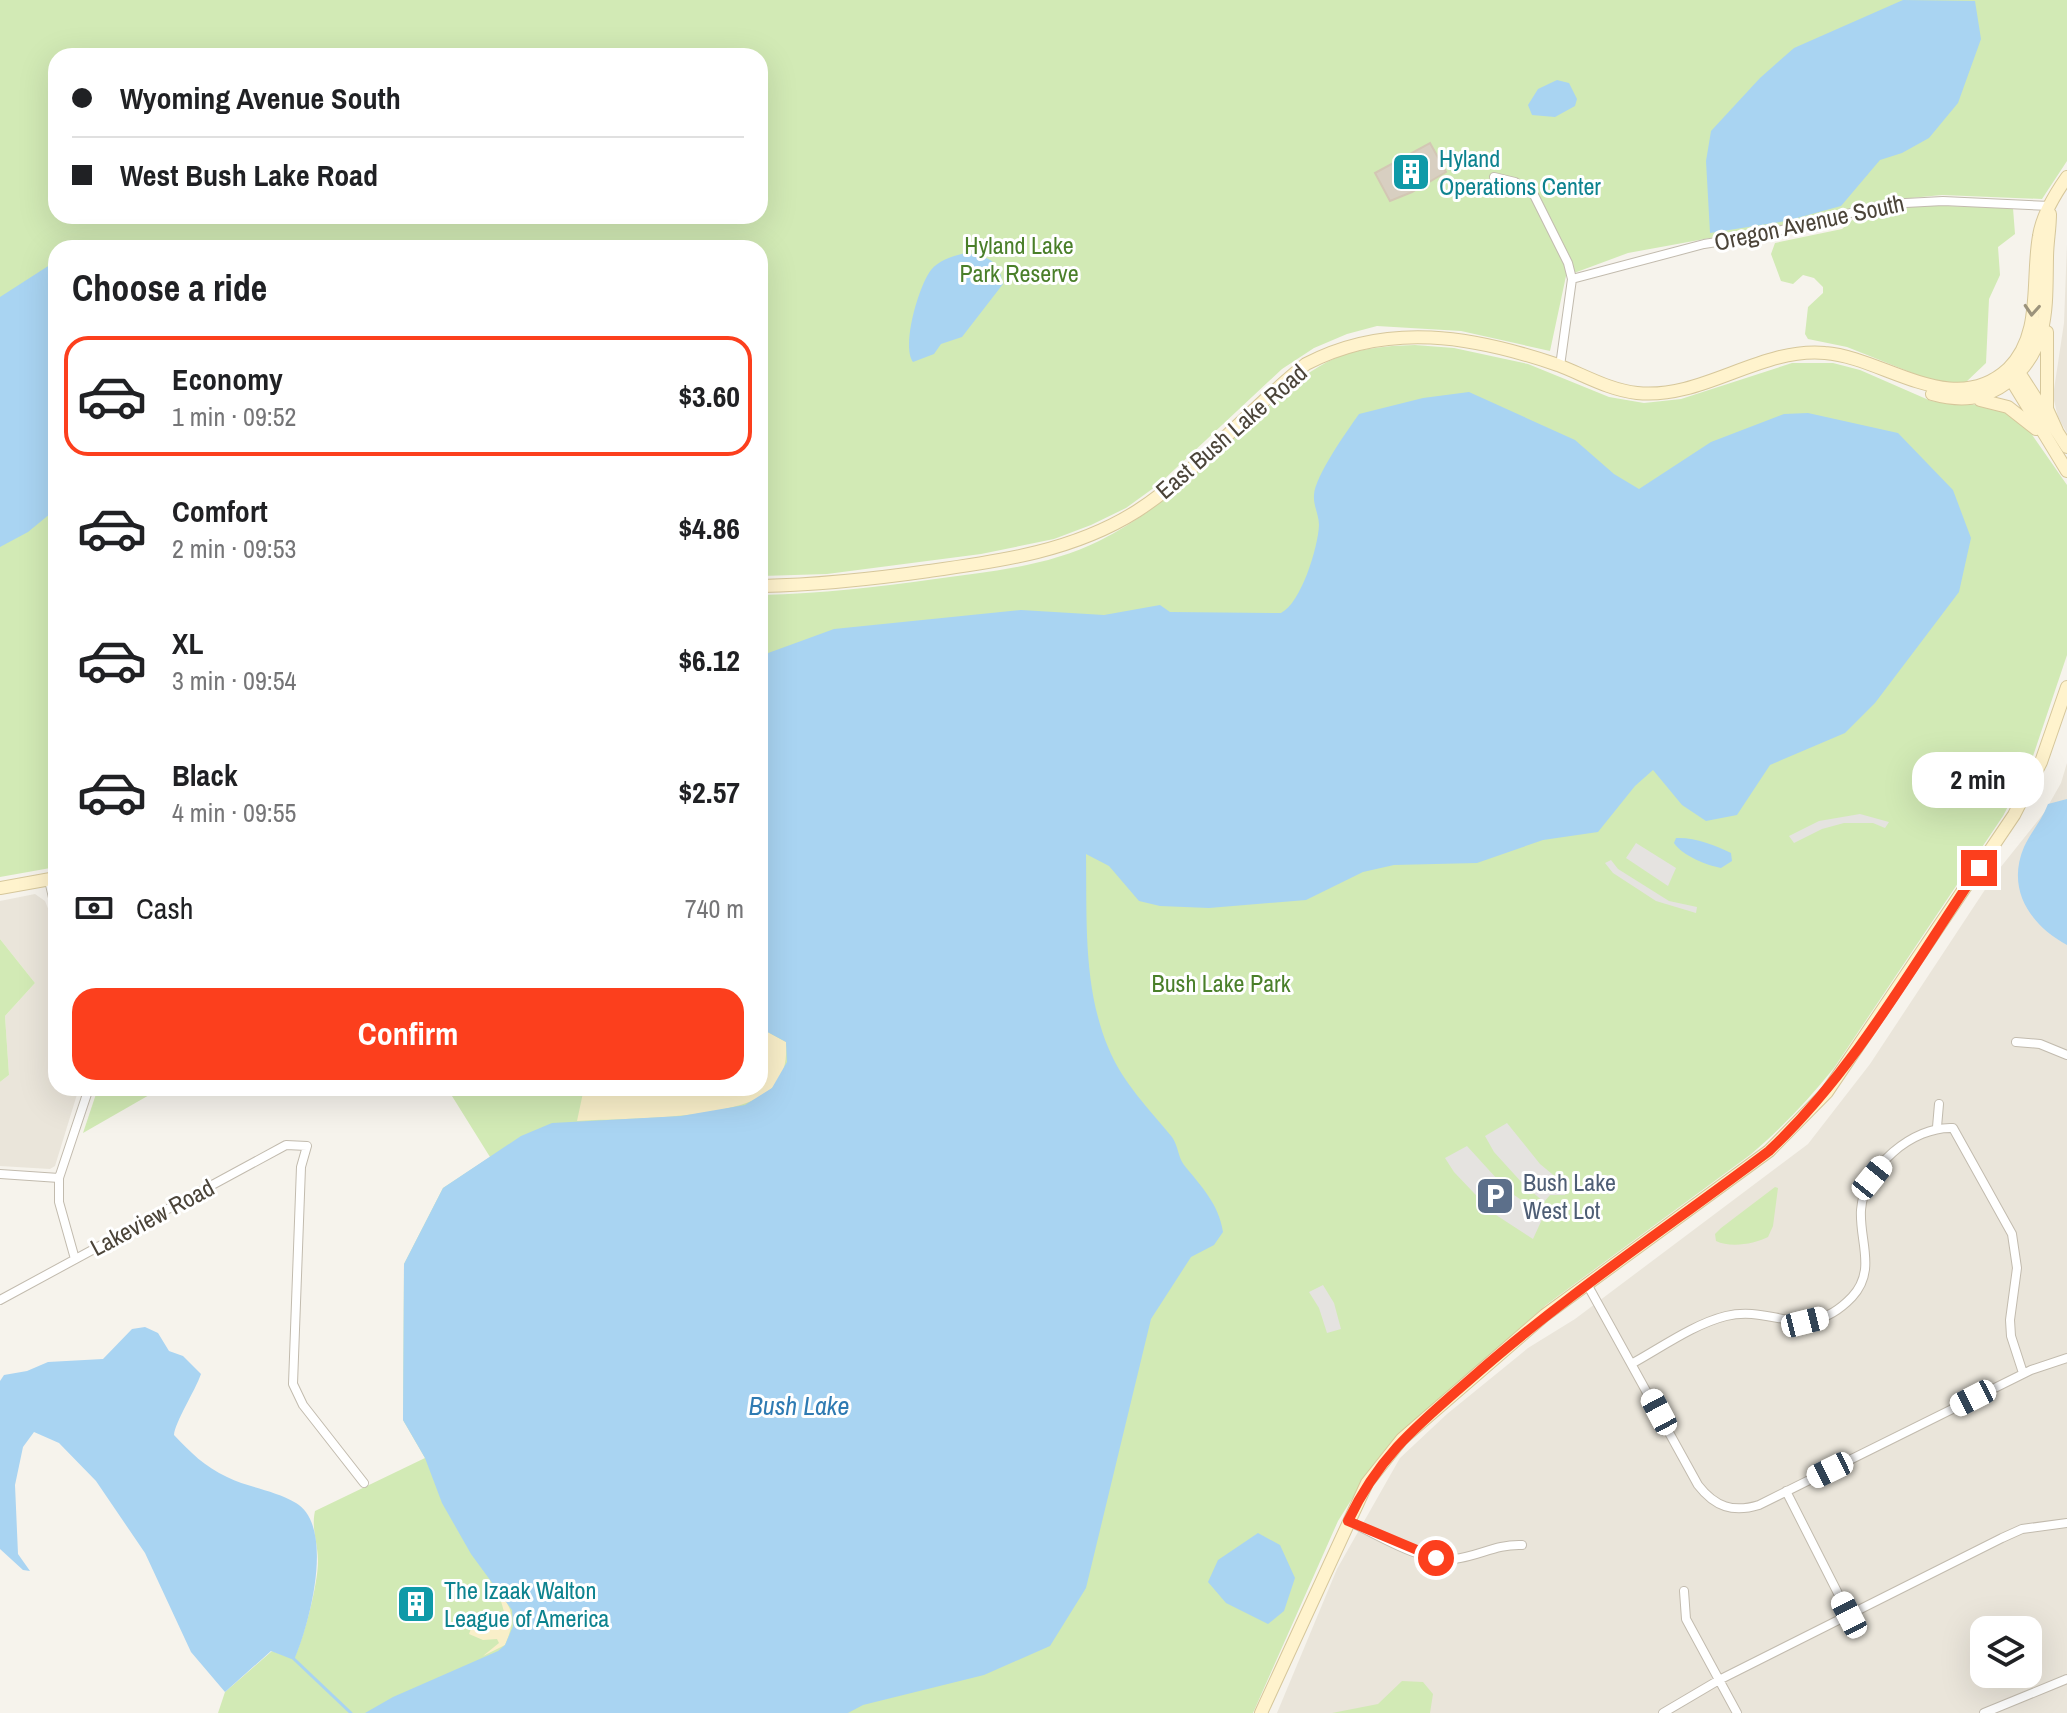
<!DOCTYPE html>
<meta charset="utf-8">
<style>
:root{--surface:#fff;--page:#f6f6f6;--text:#202124;--muted:#757577;--line:#e0e0e0;--accent:#fc3f1d}
body{margin:0;font-family:"Archivo Narrow",sans-serif;background:var(--page);color:var(--text);height:100vh;display:flex;flex-direction:column;font-size:30px;white-space:nowrap}
*{box-sizing:border-box;margin:0}
p{font-size:26px;color:var(--muted)}
.icon{flex:none;width:44px;height:44px;fill:none;stroke:currentColor;stroke-width:2;stroke-linecap:round;stroke-linejoin:round}
.map{position:relative;flex:1;overflow:hidden}
.panel{position:absolute;left:48px;top:240px;width:720px;height:856px;display:flex;flex-direction:column;background:var(--surface);border-radius:24px;box-shadow:0 8px 32px #0002}
.panel>*{flex:none}
.banner{position:absolute;left:48px;top:48px;width:720px;height:176px;border-radius:24px;box-shadow:0 8px 32px #0002;display:grid;align-content:center;height:176px;padding:0 24px;background:var(--surface)}
.controls{position:absolute;left:1970px;top:1616px;display:grid;gap:16px}
.controls a{display:grid;place-items:center;width:72px;height:72px;border-radius:16px;background:var(--surface);box-shadow:0 8px 32px #0002;font-size:40px}
.end{position:absolute;width:36px;height:36px;margin:-18px;border:10px solid #fc3f1d;background:#fff;box-shadow:0 0 0 4px #fff}
.from{border-radius:50%}
.bubble{position:absolute;height:56px;border-radius:24px;background:var(--surface);box-shadow:0 8px 32px #0002;font-size:26px;font-weight:700;line-height:56px;text-align:center}
.car{position:absolute;width:24px;height:48px;margin:-24px -12px;border-radius:10px;box-shadow:0 0 6px 2px #0007;background:linear-gradient(#fff 24%,#345 0 40%,#fff 0 76%,#345 0 86%,#fff 0)}
.banner b{display:flex;align-items:center;gap:28px;height:76px;font-size:30px}
.banner b+b{border-top:2px solid var(--line)}
.banner i{width:20px;height:20px;background:var(--text)}
ul{padding:0;list-style:none}
li{display:flex;align-items:center;gap:24px;height:120px;margin:0 16px 12px;padding:0 8px;border:4px solid transparent;border-radius:24px}
li div{flex:1}
li b{display:block;font-size:30px}
li em{font-style:normal;font-weight:700}
li.on{border-color:var(--accent)}
li>.icon{width:72px;height:72px;stroke-width:1.5}
h2{padding:0 24px;font-size:36px;line-height:96px}
.pay{display:flex;align-items:center;gap:20px;height:88px;padding:0 24px;font-size:30px}
.pay p{margin-inline-start:auto}
.button{display:flex;gap:16px;margin-top:auto;padding:16px 24px}
.button a{flex:1;height:92px;border-radius:24px;background:var(--accent);color:#fff;font-size:32px;font-weight:700;line-height:92px;text-align:center}
.map>svg:first-child{display:block}
</style>
<div class="map">
<svg width="2067" height="1713" viewBox="0 0 2067 1713">
<rect width="100%" height="100%" fill="#f6f3ec"/>
<path fill="#eae5da" fill-rule="evenodd" d="M2067 244V433L2058 417 2053 396 2064 323Z
M2067 763V1713H1277L1337 1569 1400 1458 1447 1414 1528 1348 1575 1319 1808 1144 1870 1064 1996 873 2044 813 2061 783ZM1984 1630H2028V1674H1984Z
M35 894 45 901 56 928V1088H79L55 1166 50 1169 0 1166V1082L9 1075 5 1016 35 983 0 939V901Z"/>
<path fill="#d2eab5" fill-rule="evenodd" d="M0 0H2067V161L2042 199 1942 195 1880 201 1782 225 1628 253 1566 276 1550 351 1461 331 1377 326 1347 334 1314 348 1282 369 1159 484 1126 508 1091 525 1054 539 981 554 827 574 760 576V248H56V867L0 877ZM56 56H760V216H56Z
M1913 205 2013 208 2015 234 1998 247 2000 275 1989 299 1986 363 1965 383 1935 382 1847 347 1808 339 1805 334 1808 307 1823 293V287L1814 278 1803 275 1793 284 1781 281 1771 254 1775 243 1842 229 1858 215Z
M1415 345 1454 348 1528 364 1609 397 1644 403 1681 399 1792 363H1833L1860 370 1931 401 1989 406 2008 414 2026 426 2067 485V655L2030 765 2003 816 1834 1068C1808 1100 1782 1128 1750 1155L1546 1305 1400 1434 1374 1464 1338 1521 1253 1713H218L225 1692 272 1651 294 1659C304 1637 318 1585 318 1561 318 1543 311 1529 315 1511L425 1458 403 1420 404 1264 443 1188 490 1157 447 1088H760V595C819 594 877 587 935 579 989 572 1049 566 1099 541 1158 512 1204 466 1252 422 1275 401 1298 377 1327 362 1355 348 1384 346 1415 345Z
M0 939 35 983 5 1016 9 1075 0 1082Z
M98 1088H168L151 1094 83 1133Z
M1775 1187 1778 1188 1773 1226 1768 1237C1755 1244 1730 1248 1716 1241L1715 1234 1721 1228Z
M1402 1681 1423 1682 1433 1694 1430 1713H1332L1378 1704Z"/>
<path fill="#f9efc9" d="M760 1028 786 1042C787 1059 785 1075 772 1088 741 1121 623 1118 577 1121L584 1088H760Z
M498 1591C515 1611 515 1621 505 1645L483 1656 499 1643 497 1639 483 1640 469 1634 476 1616 503 1618 505 1615Z"/>
<path fill="#e5e3e0" d="M1860 814 1889 822 1885 828 1873 823H1844L1822 829 1794 843 1789 836 1819 821Z
M1636 843 1676 868 1668 886 1626 858Z
M1611 860 1618 869 1669 901 1697 907 1696 913 1656 901 1613 873 1605 863Z
M1507 1123 1540 1164 1569 1188 1565 1195H1550L1544 1202 1524 1185 1494 1152 1485 1136Z
M1467 1146 1508 1191 1544 1215 1533 1239 1493 1213 1454 1172 1445 1158Z
M1323 1285 1334 1303 1341 1329 1327 1333 1319 1308 1309 1292Z"/>
<path fill="#a9d4f2" d="M1903 0 1975 1 1981 39 1958 103 1929 138 1902 153 1880 160 1841 206 1786 221 1710 233 1706 161 1711 131 1760 78 1794 48Z
M1557 80 1569 83 1577 99 1575 106 1555 117 1532 115 1528 105 1538 89Z
M965 253C989 257 998 259 1003 284L962 337 941 344 934 354 913 362C901 346 919 285 931 270 939 260 953 256 965 253Z
M56 261V509L28 532 0 547V297Z
M1469 392 1575 440 1614 474 1639 489 1711 442 1784 414 1808 413 1898 433 1953 490 1971 538 1959 592 1875 703 1845 733 1770 765 1737 815 1706 821 1682 805 1653 770 1635 786 1598 832 1543 840 1477 863 1394 865 1363 872 1306 900 1209 908 1160 906 1139 901 1109 866 1086 854C1087 918 1083 987 1108 1047 1122 1082 1149 1109 1172 1137 1178 1145 1178 1157 1184 1165 1201 1186 1219 1204 1223 1232L1214 1245 1191 1257 1151 1319 1086 1588 1050 1646 984 1675 863 1705 848 1713H365L393 1697 498 1651 505 1645 513 1626 512 1610 471 1554 442 1503 425 1458 403 1420 404 1264 443 1188 521 1136 552 1123 681 1116 745 1105 772 1088 787 1062 786 1042 760 1028V656L834 629 1021 610 1104 615 1160 605 1170 612 1281 613C1301 603 1318 548 1319 525 1319 515 1313 505 1314 495 1315 476 1347 431 1359 414L1423 398Z
M2067 799V945C2030 925 2006 889 2024 847 2031 832 2042 820 2048 804Z
M1676 838C1694 837 1715 845 1731 853L1732 861 1721 868C1706 865 1683 856 1674 843Z
M145 1327 158 1333 169 1351 183 1356 201 1374C195 1391 175 1422 174 1435 190 1452 205 1467 227 1477 249 1488 274 1490 296 1503 336 1527 309 1626 294 1660L271 1651 225 1692 191 1652 145 1553 96 1481 59 1443 34 1432 23 1447 15 1485 18 1554 30 1571 23 1570 0 1549V1381L4 1375 27 1371 48 1362 103 1359 132 1329Z
M1258 1533 1280 1545 1295 1578 1284 1611 1268 1624 1226 1603 1208 1582 1218 1560Z"/>
<g fill="none" stroke-linecap="round" stroke-linejoin="round">
<path stroke="#a9d4f2" stroke-width="3" d="M294 1659 351 1713"/>
</g>
<path fill="#d8cfc1" stroke="#d3c7b4" stroke-width="2" d="M1430 143 1446 172 1412 192 1390 201 1375 173Z"/>
<g fill="none" stroke-linecap="round" stroke-linejoin="round">
<g stroke="#c2bbae" stroke-width="10">
<path id="street" d="M1494 177 1515 182 1534 195 1568 263 1572 279 1560 366
M1572 279 1704 244 1761 235 1887 204 1943 201 2050 206
M49 880 56 911
M2016 1042 2040 1044 2067 1055
M1937 1127 1939 1104
M0 1174 59 1178
M75 1259 59 1202V1178L89 1088
M1587 1284 1698 1485C1715 1507 1733 1513 1759 1505L2031 1370 2067 1358
M0 1300 286 1145 307 1146 301 1167 293 1384 303 1405 364 1483
M1633 1363C1662 1347 1694 1324 1726 1316 1774 1304 1806 1345 1852 1297 1877 1270 1859 1241 1861 1210 1864 1167 1913 1126 1953 1128L2012 1234 2017 1268 2010 1320 2011 1336 2023 1373
M1786 1491 1849 1615
M1348 1521C1379 1535 1419 1562 1454 1559 1480 1556 1495 1544 1522 1545
M1684 1591 1686 1619 1737 1713
M1663 1713 1719 1680 2002 1538 2022 1529 2067 1523
M1984 1713 2067 1679"/>
</g>
<g stroke="#d6c79b" stroke-width="14">
<path id="secondary" d="M2047 332V409L2057 431
M2014 371 2020 374 2067 447
M2009 376 2067 471
M1932 394C1961 402 1984 400 2008 382 2050 350 2046 305 2047 258 2047 243 2050 229 2050 214
M1980 400 2008 407 2036 429
M760 586C817 585 873 579 929 571 1001 561 1074 551 1137 511 1197 472 1249 409 1306 364 1388 321 1473 336 1558 365 1584 375 1609 390 1637 393 1702 400 1760 347 1825 353 1883 357 1953 420 2008 369 2043 335 2031 280 2039 236 2042 216 2055 194 2067 177
M0 888 56 878
M1261 1713 1367 1483 1402 1439 1545 1315 1769 1151 1827 1092 2014 815 2041 762 2067 687"/>
</g>
<use href="#street" stroke="#fff" stroke-width="8"/>
<use href="#secondary" stroke="#fff3cd" stroke-width="12"/>
</g>
<defs><path id="oneway-chevron" d="M-2-3.5L2.5 0L-2 3.5" fill="none" stroke-width="1.6" stroke-linecap="round" stroke-linejoin="round" transform="scale(2)"/></defs>
<use stroke="#9c937c" href="#oneway-chevron" transform="translate(2032 310) rotate(94)"/>
<g fill="none" stroke-linecap="round" stroke-linejoin="round">
<path stroke="#fc3f1d" stroke-width="10" d="M1436 1558 1348 1521C1380 1454 1419 1424 1474 1376 1567 1294 1670 1226 1769 1151 1855 1070 1913 965 1979 868"/>
</g>
<defs>
<g id="building-square" transform="scale(2)"><rect x="-9" y="-9" width="18" height="18" rx="4" fill="#0f9aa8" stroke="#fff"/><path d="M-4-6H4V6H1V3H-1V6H-4ZM-2.5-4.3h1.7v1.8h-1.7ZM.8-4.3h1.7v1.8H.8ZM-2.5-1h1.7V.8h-1.7ZM.8-1h1.7V.8H.8Z" fill="#fff"/></g>
<g id="parking-square" transform="scale(2)"><rect x="-9" y="-9" width="18" height="18" rx="4" fill="#5c6f8a" stroke="#fff"/><path d="M-3.5-5.5H1a3.5 3.5 0 0 1 0 7H-1V5.5H-3.5ZM-1-3.4V-.6H.8a1.4 1.4 0 0 0 0-2.8Z" fill="#fff"/></g>
</defs>
<g fill-rule="evenodd">
<use href="#building-square" x="1411" y="172"/>
<use href="#parking-square" x="1495" y="1196"/>
<use href="#building-square" x="416" y="1604"/>
</g>
<g text-anchor="middle" dominant-baseline="central" stroke-width="6" stroke-linejoin="round" paint-order="stroke">
<g font-size="24" fill="#0d838f" stroke="#fff" text-anchor="start">
<text x="1439" y="158">Hyland<tspan x="1439" dy="28">Operations Center</tspan></text>
<text x="444" y="1590">The Izaak Walton<tspan x="444" dy="28">League of America</tspan></text>
</g>
<g font-size="24" fill="#4b4439" stroke="#fff">
<text transform="translate(1809 222) rotate(-12)">Oregon Avenue South</text>
<text transform="translate(1231 431) rotate(-41)">East Bush Lake Road</text>
<text transform="translate(152 1217) rotate(-28)">Lakeview Road</text>
</g>
<g font-size="24" fill="#4a7f2a" stroke="#fff">
<text x="1019" y="245">Hyland Lake<tspan x="1019" dy="28">Park Reserve</tspan></text>
<text x="1221" y="983">Bush Lake Park</text>
</g>
<g font-size="24" fill="#4e5e75" stroke="#fff" text-anchor="start">
<text x="1523" y="1182">Bush Lake<tspan x="1523" dy="28">West Lot</tspan></text>
</g>
<g font-size="26" font-style="italic" fill="#2e7ab2" stroke="#fff">
<text x="799" y="1405">Bush Lake</text>
</g>
</g>
</svg>
<div class="controls">
<a><svg class="icon" aria-label="layers" viewBox="0 0 24 24"><path d="M12 4l9 5-9 5-9-5zM3 14l9 5 9-5"/></svg></a>
</div>
<i class="end from" style="left:1436px;top:1558px"></i>
<i class="end" style="left:1979px;top:868px"></i>
<div class="bubble" style="left:1912px;top:752px;width:132px">2 min</div>
<i class="car" style="left:1872px;top:1178px;rotate:39deg"></i>
<i class="car" style="left:1805px;top:1322px;rotate:76deg"></i>
<i class="car" style="left:1973px;top:1398px;rotate:243deg"></i>
<i class="car" style="left:1659px;top:1412px;rotate:332deg"></i>
<i class="car" style="left:1830px;top:1470px;rotate:244deg"></i>
<i class="car" style="left:1849px;top:1615px;rotate:333deg"></i>
<div class="banner">
<b><i class="from"></i>Wyoming Avenue South</b>
<b><i></i>West Bush Lake Road</b>
</div>
<section class="panel">
<h2>Choose a ride</h2>
<ul>
<li class="on"><svg class="icon" aria-label="car" viewBox="0 0 24 24"><path d="M5 17H2v-5l4-1 3-4h7l3 4 3 1v5h-3M9 17h6M6 11h13"/><circle cx="7" cy="17" r="2"/><circle cx="17" cy="17" r="2"/></svg><div><b>Economy</b><p>1 min · 09:52</p></div><em>$3.60</em></li>
<li><svg class="icon" aria-label="car" viewBox="0 0 24 24"><path d="M5 17H2v-5l4-1 3-4h7l3 4 3 1v5h-3M9 17h6M6 11h13"/><circle cx="7" cy="17" r="2"/><circle cx="17" cy="17" r="2"/></svg><div><b>Comfort</b><p>2 min · 09:53</p></div><em>$4.86</em></li>
<li><svg class="icon" aria-label="car" viewBox="0 0 24 24"><path d="M5 17H2v-5l4-1 3-4h7l3 4 3 1v5h-3M9 17h6M6 11h13"/><circle cx="7" cy="17" r="2"/><circle cx="17" cy="17" r="2"/></svg><div><b>XL</b><p>3 min · 09:54</p></div><em>$6.12</em></li>
<li><svg class="icon" aria-label="car" viewBox="0 0 24 24"><path d="M5 17H2v-5l4-1 3-4h7l3 4 3 1v5h-3M9 17h6M6 11h13"/><circle cx="7" cy="17" r="2"/><circle cx="17" cy="17" r="2"/></svg><div><b>Black</b><p>4 min · 09:55</p></div><em>$2.57</em></li>
</ul>
<div class="pay"><svg class="icon" aria-label="cash" viewBox="0 0 24 24"><path d="M3 7h18v10H3z"/><circle cx="12" cy="12" r="2"/></svg>Cash<p>740 m</p></div>
<div class="button"><a>Confirm</a></div>
</section>
</div>
